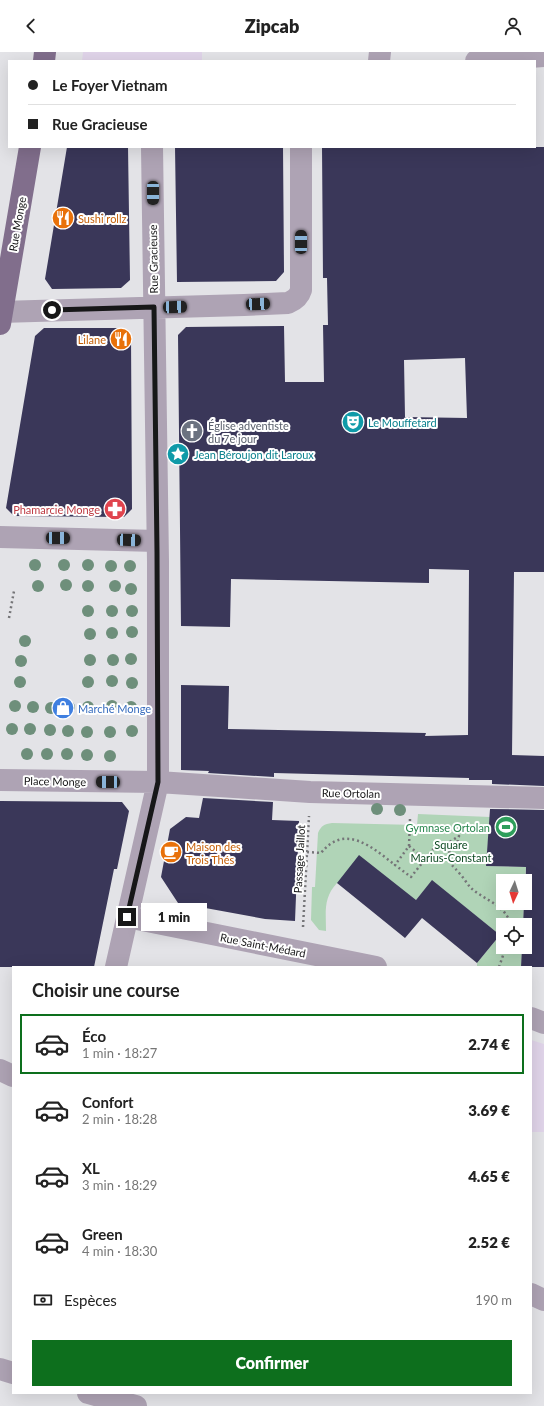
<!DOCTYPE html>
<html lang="fr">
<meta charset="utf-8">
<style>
:root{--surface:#fff;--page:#f6f6f6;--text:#222;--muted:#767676;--line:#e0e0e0;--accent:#0d6f1d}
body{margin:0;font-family:Lato,sans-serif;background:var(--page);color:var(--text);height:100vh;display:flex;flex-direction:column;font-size:15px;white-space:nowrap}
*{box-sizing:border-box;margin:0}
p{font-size:13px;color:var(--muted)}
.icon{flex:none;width:22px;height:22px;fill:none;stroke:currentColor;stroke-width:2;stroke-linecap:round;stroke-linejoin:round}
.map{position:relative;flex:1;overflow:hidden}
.sheet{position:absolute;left:12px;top:914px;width:520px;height:428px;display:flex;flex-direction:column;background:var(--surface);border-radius:0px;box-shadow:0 4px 16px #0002}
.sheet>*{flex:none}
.top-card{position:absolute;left:8px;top:8px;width:528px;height:88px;border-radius:0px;box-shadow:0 4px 16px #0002;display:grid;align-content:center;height:88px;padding:0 20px;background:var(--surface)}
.needle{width:26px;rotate:184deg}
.tools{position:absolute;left:496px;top:822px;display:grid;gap:8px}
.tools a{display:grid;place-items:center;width:36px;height:36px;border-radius:0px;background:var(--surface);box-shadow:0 4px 16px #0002;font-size:20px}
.end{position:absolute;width:18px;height:18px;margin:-9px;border:5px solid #171718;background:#fff;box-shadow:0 0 0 2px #fff}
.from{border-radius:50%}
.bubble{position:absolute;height:28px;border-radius:0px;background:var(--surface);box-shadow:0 4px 16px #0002;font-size:13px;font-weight:800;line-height:28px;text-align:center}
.car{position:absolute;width:12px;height:24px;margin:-12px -6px;border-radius:5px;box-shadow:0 0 3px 1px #0007;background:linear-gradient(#222 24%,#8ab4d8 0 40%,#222 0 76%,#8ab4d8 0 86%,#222 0)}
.top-card b{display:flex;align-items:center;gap:14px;height:38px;font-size:15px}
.top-card b+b{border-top:1px solid var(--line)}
.top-card i{width:10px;height:10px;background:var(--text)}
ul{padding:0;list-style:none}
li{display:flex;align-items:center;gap:12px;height:60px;margin:0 8px 6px;padding:0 12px;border:2px solid transparent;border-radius:0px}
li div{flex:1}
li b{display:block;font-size:15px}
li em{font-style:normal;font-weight:800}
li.on{border-color:var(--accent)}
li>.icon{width:36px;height:36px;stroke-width:1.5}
h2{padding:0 20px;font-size:18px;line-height:48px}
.pay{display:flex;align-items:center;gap:10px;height:44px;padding:0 20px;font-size:15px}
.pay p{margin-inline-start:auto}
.button{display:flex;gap:8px;margin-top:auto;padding:8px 20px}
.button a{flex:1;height:46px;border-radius:0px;background:var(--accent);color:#fff;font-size:16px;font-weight:800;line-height:46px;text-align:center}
header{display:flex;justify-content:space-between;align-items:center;height:52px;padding:0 20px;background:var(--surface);font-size:18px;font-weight:800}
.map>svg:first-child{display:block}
</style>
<header><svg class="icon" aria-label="back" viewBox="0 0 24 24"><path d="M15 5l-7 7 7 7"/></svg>Zipcab<svg class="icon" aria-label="person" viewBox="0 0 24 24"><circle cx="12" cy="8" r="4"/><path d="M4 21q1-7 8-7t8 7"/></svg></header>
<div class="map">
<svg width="544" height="1354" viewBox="0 0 544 1354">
<rect width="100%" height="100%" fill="#e3e3e7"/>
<path fill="#e0d4e9" d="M83 0H202V9H82Z
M531 988 544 992V1080H531Z"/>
<path fill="#b0d4b7" d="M418 762 490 765 486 814 526 815 525 829H503V851H524L523 873H503V895H522L521 915H477V911L500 883 432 829 416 848 337 831C323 846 326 860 326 879L319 878 311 868 312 835H315L318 781C321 774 324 772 332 771L417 773Z"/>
<path fill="#3a3759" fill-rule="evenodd" d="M67 95H128L130 228 121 236 52 237 45 227Z
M175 95H283L284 220 276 229 177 230Z
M322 95H544V520H514L512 703 544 704V734L492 732V728H469V726L274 721V725L208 721 209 719 181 718V633L229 634 228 677 426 681 425 684 468 683 469 518 429 517V531L231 527 230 575 181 574 178 283 186 275 284 274 285 330H324L323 273H328L327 226H323ZM465 306 467 366 405 365 404 308Z
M44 276H122L131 284 132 457 124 465 14 464 6 456 35 284Z
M203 746 273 750 272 768 299 769 295 869 265 867 178 851 161 825 170 777 186 765 199 766Z
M0 749 122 750 129 759 117 817H114L94 915H0Z
M490 757 544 758V915H521L522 895H525V873H523L524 851H525L526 815 486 814Z
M359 803 416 848 432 828 500 883 477 911 422 866 405 886 337 831Z"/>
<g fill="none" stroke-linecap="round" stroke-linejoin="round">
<path stroke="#757578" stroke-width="2.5" stroke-dasharray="2 3" stroke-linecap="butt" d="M9 566 14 539
M409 794 410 767
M307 800 321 801C345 771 372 795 395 813
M426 808 409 794 395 813 411 825 434 796 441 792 448 791 459 784 456 795 450 798C447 812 452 812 460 822 464 826 467 832 471 836 484 848 506 853 511 873
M303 875 309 764
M499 915 506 895"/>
<path stroke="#aea3b4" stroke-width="22" d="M379 9 380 0
M476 9 544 4
M0 260 244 253 288 251C295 248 299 245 301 238V95
M0 485 157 489
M0 728 158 730 310 740 544 746
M127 865 376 915
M116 915 158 730V510L152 95
M531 966 544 971
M0 1018 13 1024
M531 1242 544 1248
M0 1317 13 1321
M88 1341 136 1354"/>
<path stroke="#816e8c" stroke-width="22" d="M44 9 45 0
M0 272 30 95"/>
</g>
<g fill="#6e8f7b">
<circle cx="35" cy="513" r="6"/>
<circle cx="64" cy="513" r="6"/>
<circle cx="88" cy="513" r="6"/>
<circle cx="111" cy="514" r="6"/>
<circle cx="130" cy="514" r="6"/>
<circle cx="66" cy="533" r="6"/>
<circle cx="38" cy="534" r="6"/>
<circle cx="88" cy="534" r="6"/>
<circle cx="115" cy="534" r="6"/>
<circle cx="131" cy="537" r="6"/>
<circle cx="88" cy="559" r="6"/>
<circle cx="112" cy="559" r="6"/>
<circle cx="132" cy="559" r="6"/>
<circle cx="132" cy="580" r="6"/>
<circle cx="112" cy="581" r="6"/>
<circle cx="90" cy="582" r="6"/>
<circle cx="25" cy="589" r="6"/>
<circle cx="131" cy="607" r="6"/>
<circle cx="90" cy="608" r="6"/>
<circle cx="113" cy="608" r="6"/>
<circle cx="21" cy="609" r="6"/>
<circle cx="112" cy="629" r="6"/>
<circle cx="20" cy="630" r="6"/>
<circle cx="88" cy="630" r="6"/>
<circle cx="132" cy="631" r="6"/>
<circle cx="15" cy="654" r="6"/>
<circle cx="112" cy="654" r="6"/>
<circle cx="33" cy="655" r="6"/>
<circle cx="69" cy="655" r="6"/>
<circle cx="88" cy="655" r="6"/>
<circle cx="131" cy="655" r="6"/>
<circle cx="51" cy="656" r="6"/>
<circle cx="12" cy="677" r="6"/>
<circle cx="30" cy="677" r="6"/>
<circle cx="50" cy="678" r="6"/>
<circle cx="68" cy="679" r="6"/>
<circle cx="132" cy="679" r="6"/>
<circle cx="87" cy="680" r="6"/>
<circle cx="110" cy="680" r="6"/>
<circle cx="27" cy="702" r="6"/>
<circle cx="47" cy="702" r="6"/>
<circle cx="67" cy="702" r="6"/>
<circle cx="87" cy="703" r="6"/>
<circle cx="110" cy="704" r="6"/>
<circle cx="377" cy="757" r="6"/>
<circle cx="400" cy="758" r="6"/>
</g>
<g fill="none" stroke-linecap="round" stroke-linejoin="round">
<path stroke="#171718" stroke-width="5" d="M52 258 154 255 157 500 158 730 127 865"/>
</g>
<defs>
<g id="restaurant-disc" transform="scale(1.15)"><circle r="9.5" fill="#e8710a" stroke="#fff"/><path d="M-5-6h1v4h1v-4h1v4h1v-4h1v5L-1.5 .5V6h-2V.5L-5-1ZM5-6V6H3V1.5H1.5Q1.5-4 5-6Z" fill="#fff"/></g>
<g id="theatre-disc" transform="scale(1.15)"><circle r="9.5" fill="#0f9aa8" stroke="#fff"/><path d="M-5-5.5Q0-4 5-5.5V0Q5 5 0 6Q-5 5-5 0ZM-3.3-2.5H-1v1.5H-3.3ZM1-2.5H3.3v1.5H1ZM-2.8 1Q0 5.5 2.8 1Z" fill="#fff"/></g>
<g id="church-disc" transform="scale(1.15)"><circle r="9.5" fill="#6b7280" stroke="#fff"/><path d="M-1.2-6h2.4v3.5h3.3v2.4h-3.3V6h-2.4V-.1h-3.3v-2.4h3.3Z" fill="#fff"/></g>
<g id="sight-disc" transform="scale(1.15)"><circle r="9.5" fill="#0f9aa8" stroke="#fff"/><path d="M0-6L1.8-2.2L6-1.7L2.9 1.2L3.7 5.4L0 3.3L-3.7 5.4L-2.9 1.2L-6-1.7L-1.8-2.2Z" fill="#fff"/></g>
<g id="pharmacy-disc" transform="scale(1.15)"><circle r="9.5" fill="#e0444e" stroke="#fff"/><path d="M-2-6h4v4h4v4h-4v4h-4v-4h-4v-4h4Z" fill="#fff"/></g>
<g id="shop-disc" transform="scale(1.15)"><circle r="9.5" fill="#3f7fe0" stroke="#fff"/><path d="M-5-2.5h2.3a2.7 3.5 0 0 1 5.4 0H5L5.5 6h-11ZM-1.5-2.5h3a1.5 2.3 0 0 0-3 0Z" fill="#fff"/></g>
<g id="stadium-disc" transform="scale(1.15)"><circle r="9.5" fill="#2e9e5b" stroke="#fff"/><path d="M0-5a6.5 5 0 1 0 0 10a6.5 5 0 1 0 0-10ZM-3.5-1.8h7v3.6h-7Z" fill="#fff"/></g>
<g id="cafe-disc" transform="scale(1.15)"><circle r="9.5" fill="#e8710a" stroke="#fff"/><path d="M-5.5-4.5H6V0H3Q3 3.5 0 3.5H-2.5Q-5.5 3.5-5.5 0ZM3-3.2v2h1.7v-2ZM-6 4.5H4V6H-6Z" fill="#fff"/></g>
</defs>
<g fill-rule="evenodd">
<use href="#restaurant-disc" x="63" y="166"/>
<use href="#restaurant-disc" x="121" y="287"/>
<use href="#theatre-disc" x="353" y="370"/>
<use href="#church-disc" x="192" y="379"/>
<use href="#sight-disc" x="178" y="402"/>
<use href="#pharmacy-disc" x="115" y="457"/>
<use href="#shop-disc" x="63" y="656"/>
<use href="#stadium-disc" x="506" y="775"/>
<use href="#cafe-disc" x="171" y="800"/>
</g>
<g text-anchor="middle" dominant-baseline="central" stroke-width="4" stroke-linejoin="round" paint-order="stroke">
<g font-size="11" fill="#c56008" stroke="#fff" text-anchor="start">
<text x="78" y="166">Sushi rollz</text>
<text x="106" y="287" text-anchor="end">Lilane</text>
<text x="186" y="794">Maison des<tspan x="186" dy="13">Trois Thés</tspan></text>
</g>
<g font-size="11" fill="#171718" stroke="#fff">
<text transform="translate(17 172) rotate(-80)">Rue Monge</text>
<text transform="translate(153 207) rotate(-91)">Rue Gracieuse</text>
<text transform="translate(55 729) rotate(1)">Place Monge</text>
<text transform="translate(351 741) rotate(1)">Rue Ortolan</text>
<text transform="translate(299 807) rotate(-87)">Passage Jaillot</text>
<text transform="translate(263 893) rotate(11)">Rue Saint-Médard</text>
</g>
<g font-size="11" fill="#0d838f" stroke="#fff" text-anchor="start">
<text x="368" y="370">Le Mouffetard</text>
<text x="194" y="402">Jean Béroujon dit Laroux</text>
</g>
<g font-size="11" fill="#5b616d" stroke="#fff" text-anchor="start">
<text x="208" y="373">Église adventiste<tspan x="208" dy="13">du 7e jour</tspan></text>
</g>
<g font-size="11" fill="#be3a42" stroke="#fff" text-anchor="end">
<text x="100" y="457">Phamarcie Monge</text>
</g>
<g font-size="11" fill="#366cbe" stroke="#fff" text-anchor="start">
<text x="78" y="656">Marché Monge</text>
</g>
<g font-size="11" fill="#27864d" stroke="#fff" text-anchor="end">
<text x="490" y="775">Gymnase Ortolan</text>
</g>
<g font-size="11" fill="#0e4a23" stroke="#fff">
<text x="451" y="792">Square<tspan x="451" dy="13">Marius-Constant</tspan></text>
</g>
</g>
</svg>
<div class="tools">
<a><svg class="needle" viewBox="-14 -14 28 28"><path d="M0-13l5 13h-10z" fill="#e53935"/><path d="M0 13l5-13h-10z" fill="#767676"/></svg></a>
<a><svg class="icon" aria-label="locate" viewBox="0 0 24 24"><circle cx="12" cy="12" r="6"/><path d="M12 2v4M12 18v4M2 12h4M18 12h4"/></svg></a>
</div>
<i class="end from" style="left:52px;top:258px"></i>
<i class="end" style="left:127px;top:865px"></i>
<div class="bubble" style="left:141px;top:851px;width:66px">1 min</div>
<i class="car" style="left:153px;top:141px;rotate:180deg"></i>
<i class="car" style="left:301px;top:190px;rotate:0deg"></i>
<i class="car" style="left:258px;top:252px;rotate:87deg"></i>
<i class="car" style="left:175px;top:255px;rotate:88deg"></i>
<i class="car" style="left:58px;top:486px;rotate:91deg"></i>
<i class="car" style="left:129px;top:488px;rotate:92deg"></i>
<i class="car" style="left:108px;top:730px;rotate:271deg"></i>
<div class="top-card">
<b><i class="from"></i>Le Foyer Vietnam</b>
<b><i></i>Rue Gracieuse</b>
</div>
<section class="sheet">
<h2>Choisir une course</h2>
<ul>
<li class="on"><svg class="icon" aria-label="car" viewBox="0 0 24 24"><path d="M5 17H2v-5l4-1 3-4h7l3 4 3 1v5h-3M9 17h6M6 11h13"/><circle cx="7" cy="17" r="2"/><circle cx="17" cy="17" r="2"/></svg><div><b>Éco</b><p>1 min · 18:27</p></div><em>2.74 €</em></li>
<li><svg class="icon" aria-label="car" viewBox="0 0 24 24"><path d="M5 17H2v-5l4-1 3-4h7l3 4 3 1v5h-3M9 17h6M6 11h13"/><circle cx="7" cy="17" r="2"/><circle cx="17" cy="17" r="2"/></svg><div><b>Confort</b><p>2 min · 18:28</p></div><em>3.69 €</em></li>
<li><svg class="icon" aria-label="car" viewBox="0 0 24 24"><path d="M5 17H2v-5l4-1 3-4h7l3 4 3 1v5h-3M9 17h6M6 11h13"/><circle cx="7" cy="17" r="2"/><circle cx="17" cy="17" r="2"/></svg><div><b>XL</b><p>3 min · 18:29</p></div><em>4.65 €</em></li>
<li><svg class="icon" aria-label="car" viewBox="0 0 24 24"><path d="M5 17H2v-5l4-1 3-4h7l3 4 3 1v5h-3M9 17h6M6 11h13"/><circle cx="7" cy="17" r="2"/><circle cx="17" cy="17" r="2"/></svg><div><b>Green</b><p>4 min · 18:30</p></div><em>2.52 €</em></li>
</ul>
<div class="pay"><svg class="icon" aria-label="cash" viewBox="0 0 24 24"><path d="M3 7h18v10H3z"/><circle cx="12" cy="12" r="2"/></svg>Espèces<p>190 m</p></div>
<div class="button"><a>Confirmer</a></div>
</section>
</div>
